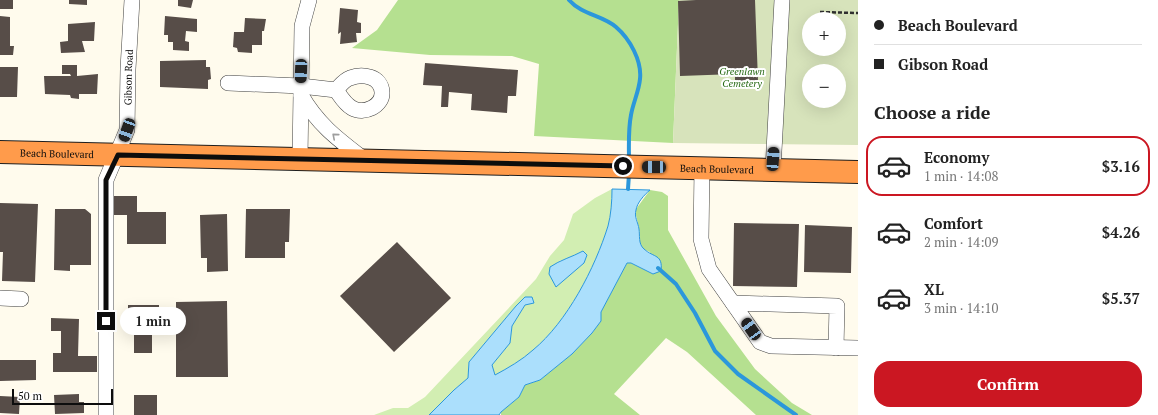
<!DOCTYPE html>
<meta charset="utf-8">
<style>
:root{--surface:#fff;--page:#f6f6f6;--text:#222;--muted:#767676;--line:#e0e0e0;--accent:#cb1722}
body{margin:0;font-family:"PT Serif",serif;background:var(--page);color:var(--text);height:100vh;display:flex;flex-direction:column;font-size:15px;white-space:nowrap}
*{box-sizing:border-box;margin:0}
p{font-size:13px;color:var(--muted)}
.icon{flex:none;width:22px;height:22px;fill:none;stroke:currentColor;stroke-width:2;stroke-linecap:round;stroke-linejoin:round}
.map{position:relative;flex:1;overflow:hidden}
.details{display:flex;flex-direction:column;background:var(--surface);width:300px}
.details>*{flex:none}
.guide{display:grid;align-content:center;height:88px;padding:0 16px;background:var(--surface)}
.controls{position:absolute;left:802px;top:12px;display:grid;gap:8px}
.controls a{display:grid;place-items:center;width:44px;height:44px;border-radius:50%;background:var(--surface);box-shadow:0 4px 16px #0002;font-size:20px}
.scale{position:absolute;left:12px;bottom:10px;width:101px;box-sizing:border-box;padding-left:4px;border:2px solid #0d0d0d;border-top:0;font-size:11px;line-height:14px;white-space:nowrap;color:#0d0d0d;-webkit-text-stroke:3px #fff;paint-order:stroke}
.end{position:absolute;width:18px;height:18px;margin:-9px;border:5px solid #0d0d0d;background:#fff;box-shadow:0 0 0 2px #fff}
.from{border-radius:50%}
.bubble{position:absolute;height:28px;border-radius:14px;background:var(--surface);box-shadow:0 4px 16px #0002;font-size:13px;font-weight:800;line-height:28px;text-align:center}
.car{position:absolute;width:12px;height:24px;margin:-12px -6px;border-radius:5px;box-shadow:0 0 3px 1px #0007;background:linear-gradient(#222 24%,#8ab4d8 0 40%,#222 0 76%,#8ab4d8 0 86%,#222 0)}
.guide b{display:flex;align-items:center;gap:14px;height:38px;font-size:15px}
.guide b+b{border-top:1px solid var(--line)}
.guide i{width:10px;height:10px;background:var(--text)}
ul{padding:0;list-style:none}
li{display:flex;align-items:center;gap:12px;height:60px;margin:0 8px 6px;padding:0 8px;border:2px solid transparent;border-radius:16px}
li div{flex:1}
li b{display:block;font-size:15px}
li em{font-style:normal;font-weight:800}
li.selected{border-color:var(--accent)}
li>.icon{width:36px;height:36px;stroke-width:1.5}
h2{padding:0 16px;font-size:18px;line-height:48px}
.cta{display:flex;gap:8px;margin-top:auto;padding:8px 16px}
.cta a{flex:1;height:46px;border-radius:16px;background:var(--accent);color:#fff;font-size:16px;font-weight:800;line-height:46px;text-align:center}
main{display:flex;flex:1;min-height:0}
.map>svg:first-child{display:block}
</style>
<main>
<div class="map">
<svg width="858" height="415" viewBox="0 0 858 415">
<rect width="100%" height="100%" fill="#fffbed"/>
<path fill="#d2eeb2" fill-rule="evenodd" d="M612 189C612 201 611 215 608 226 595 268 567 322 533 350 522 360 508 368 495 376L492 365 510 343 512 326 525 305V297L516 306 469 362 468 378 454 390 429 415H374L393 408H408L425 397 536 279 550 256 564 240 573 214 595 198ZM583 251 587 255 584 263 556 286 553 281 559 261 571 258Z"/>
<path fill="#b5e090" d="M398 0H679L673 143 534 136 539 64 512 56 430 55 352 48 377 30Z
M650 190 662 192 668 196V230L716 316 755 369 792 403 812 415H756L687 352 666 338 614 394 640 415H501V412L519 397 525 385 540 380 572 354 592 333 601 321V312L627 263H631L653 274 650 252 643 249 640 243 639 228 636 215V209Z"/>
<path fill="#d7e3bb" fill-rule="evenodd" d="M679 0H858V145L673 143ZM809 19H839V49H809ZM809 71H839V101H809Z"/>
<path fill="#abdffc" stroke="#2b97db" d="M612 189 650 190C644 195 637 203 636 210 634 217 638 222 639 229 640 235 638 244 644 249 654 258 663 254 661 271L653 274 631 263H627L601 312V321L592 333 572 354 540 380 525 385 519 397 501 412 499 415H429L454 390 468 378 469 362 516 306 525 297H532L534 303 525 305 512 326 510 343 492 365 495 375C508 368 522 360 533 350 567 322 595 268 608 226 611 215 612 201 612 189Z
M583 251 587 255 584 263 556 287 549 274 550 267C560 260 572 257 583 251Z"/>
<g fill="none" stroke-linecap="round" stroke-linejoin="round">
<path stroke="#2b97db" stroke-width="4" d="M569 0C582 15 602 15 616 27 630 39 642 61 640 79 639 91 633 103 631 115 628 130 629 146 629 161
M628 189 629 174
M658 268 676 284 695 313 715 351 738 374 796 415"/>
</g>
<path fill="#574d48" d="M0 0H13V9H0Z
M69 0H87V5L69 4Z
M178 0H193L191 8 178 6Z
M696 0H755L758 81 735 82V74L680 76 678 1Z
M340 8 358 10 357 22 361 23V33H356L357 42 340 44 341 32 338 34Z
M0 16 10 17V46H14L13 55H0Z
M165 16 197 19V32L186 31 185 41 189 42V51L173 50V42H168V35H164Z
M245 18 266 19 264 31H262V45H252V53L238 52 237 48 233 47 234 32H244Z
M95 22 94 41H82L85 52 61 53 60 42 68 41V24Z
M206 60V67H210L211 79 208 80V89L160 87V61Z
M425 63 518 70 516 96H508L507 113 471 110 472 94 449 92 448 107H441L442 86 423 85Z
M62 65H77V76L98 74 97 94H79V99L71 98 70 95 45 94 44 76H71L70 74H62Z
M0 67H18L17 97H0Z
M113 196H137V212H166V244H127V215H113Z
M0 203 38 204 35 282 2 281 3 252H0Z
M55 209H85L91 214V265H70V271L54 270Z
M246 209H290L289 242H285V258H245Z
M227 214 228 271 207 272V258H201L200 215Z
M734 223 799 224 797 287 733 286Z
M805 225 852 227 851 273 804 272Z
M397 242 451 298 394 352 340 296Z
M227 301 228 377H176V302Z
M128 305H159V331H152V353H134V331H128Z
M51 318 79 319 78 356H97V372H53V353H61V331H51Z
M0 360H36V380L0 381Z
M79 394V402H84V413L55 414 54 395Z
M134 395H157V415H134Z
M0 396 20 397 19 414 0 413Z"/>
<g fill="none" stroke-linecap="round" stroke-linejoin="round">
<g stroke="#404040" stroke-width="16">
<g id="minor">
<path d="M228 83 301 86 336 90C341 97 345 104 352 108 364 115 383 106 382 92 381 76 362 73 350 78 344 80 340 86 336 90"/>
<path d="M301 95C318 125 339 140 365 160"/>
<path d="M300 159 302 26 309 0"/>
<path d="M702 168 701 239 709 269 760 342 771 346 858 348"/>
<path d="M773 170 782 0"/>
<path d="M0 298 21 299"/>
<path d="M733 303 837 306 836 348"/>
<path id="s1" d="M106 415V180L127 130 128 69 132 0"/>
</g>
</g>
<g stroke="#1e1e1e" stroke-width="24">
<g id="highway">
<path id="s2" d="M0 152 858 172"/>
</g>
</g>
<path stroke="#2f2f2f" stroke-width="2.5" stroke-dasharray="4 2" stroke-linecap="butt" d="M820 12 858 13"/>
<use href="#minor" stroke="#fff" stroke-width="15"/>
<use href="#highway" stroke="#ff9b4b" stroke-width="22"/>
</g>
<defs><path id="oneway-chevron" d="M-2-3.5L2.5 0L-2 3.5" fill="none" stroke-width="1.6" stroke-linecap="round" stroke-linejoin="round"/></defs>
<use stroke="#9e9e9e" href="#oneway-chevron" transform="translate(335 136) rotate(-139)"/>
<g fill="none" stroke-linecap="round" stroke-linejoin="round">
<path stroke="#0d0d0d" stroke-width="5" d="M106 321V180L118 155 623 166"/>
</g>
<g text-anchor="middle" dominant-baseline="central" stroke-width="4" stroke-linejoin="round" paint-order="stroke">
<g font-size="10" font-style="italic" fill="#296b17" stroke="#fff">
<text x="742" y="71">Greenlawn<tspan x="742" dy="12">Cemetery</tspan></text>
</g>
<g font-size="10" fill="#0d0d0d" stroke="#fff">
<text stroke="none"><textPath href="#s1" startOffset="342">Gibson Road</textPath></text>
<text stroke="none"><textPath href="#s2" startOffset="57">Beach Boulevard</textPath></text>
<text stroke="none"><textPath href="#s2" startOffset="717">Beach Boulevard</textPath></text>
</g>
</g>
</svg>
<div class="controls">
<a>+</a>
<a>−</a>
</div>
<div class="scale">50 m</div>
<i class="end from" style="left:623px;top:166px"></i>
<i class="end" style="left:106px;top:321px"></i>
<div class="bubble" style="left:120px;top:307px;width:66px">1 min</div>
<i class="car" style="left:301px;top:71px;rotate:182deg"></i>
<i class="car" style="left:127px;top:130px;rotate:200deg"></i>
<i class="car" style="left:773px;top:159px;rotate:4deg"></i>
<i class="car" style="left:654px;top:167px;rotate:271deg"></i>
<i class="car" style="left:751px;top:329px;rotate:325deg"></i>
</div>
<section class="details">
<div class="guide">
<b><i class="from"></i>Beach Boulevard</b>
<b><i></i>Gibson Road</b>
</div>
<h2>Choose a ride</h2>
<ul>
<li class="selected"><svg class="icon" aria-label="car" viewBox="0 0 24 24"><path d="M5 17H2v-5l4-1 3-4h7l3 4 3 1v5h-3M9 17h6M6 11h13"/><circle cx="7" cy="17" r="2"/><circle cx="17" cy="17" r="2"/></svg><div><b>Economy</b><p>1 min · 14:08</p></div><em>$3.16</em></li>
<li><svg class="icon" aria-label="car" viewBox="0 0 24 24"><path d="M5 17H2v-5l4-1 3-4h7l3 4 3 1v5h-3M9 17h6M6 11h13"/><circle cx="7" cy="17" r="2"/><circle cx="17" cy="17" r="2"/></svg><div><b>Comfort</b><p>2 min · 14:09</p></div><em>$4.26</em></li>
<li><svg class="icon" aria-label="car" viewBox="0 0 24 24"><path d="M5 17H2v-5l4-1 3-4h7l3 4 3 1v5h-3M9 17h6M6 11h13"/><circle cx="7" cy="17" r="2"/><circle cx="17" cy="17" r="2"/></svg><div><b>XL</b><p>3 min · 14:10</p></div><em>$5.37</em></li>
</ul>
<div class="cta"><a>Confirm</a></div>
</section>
</main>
